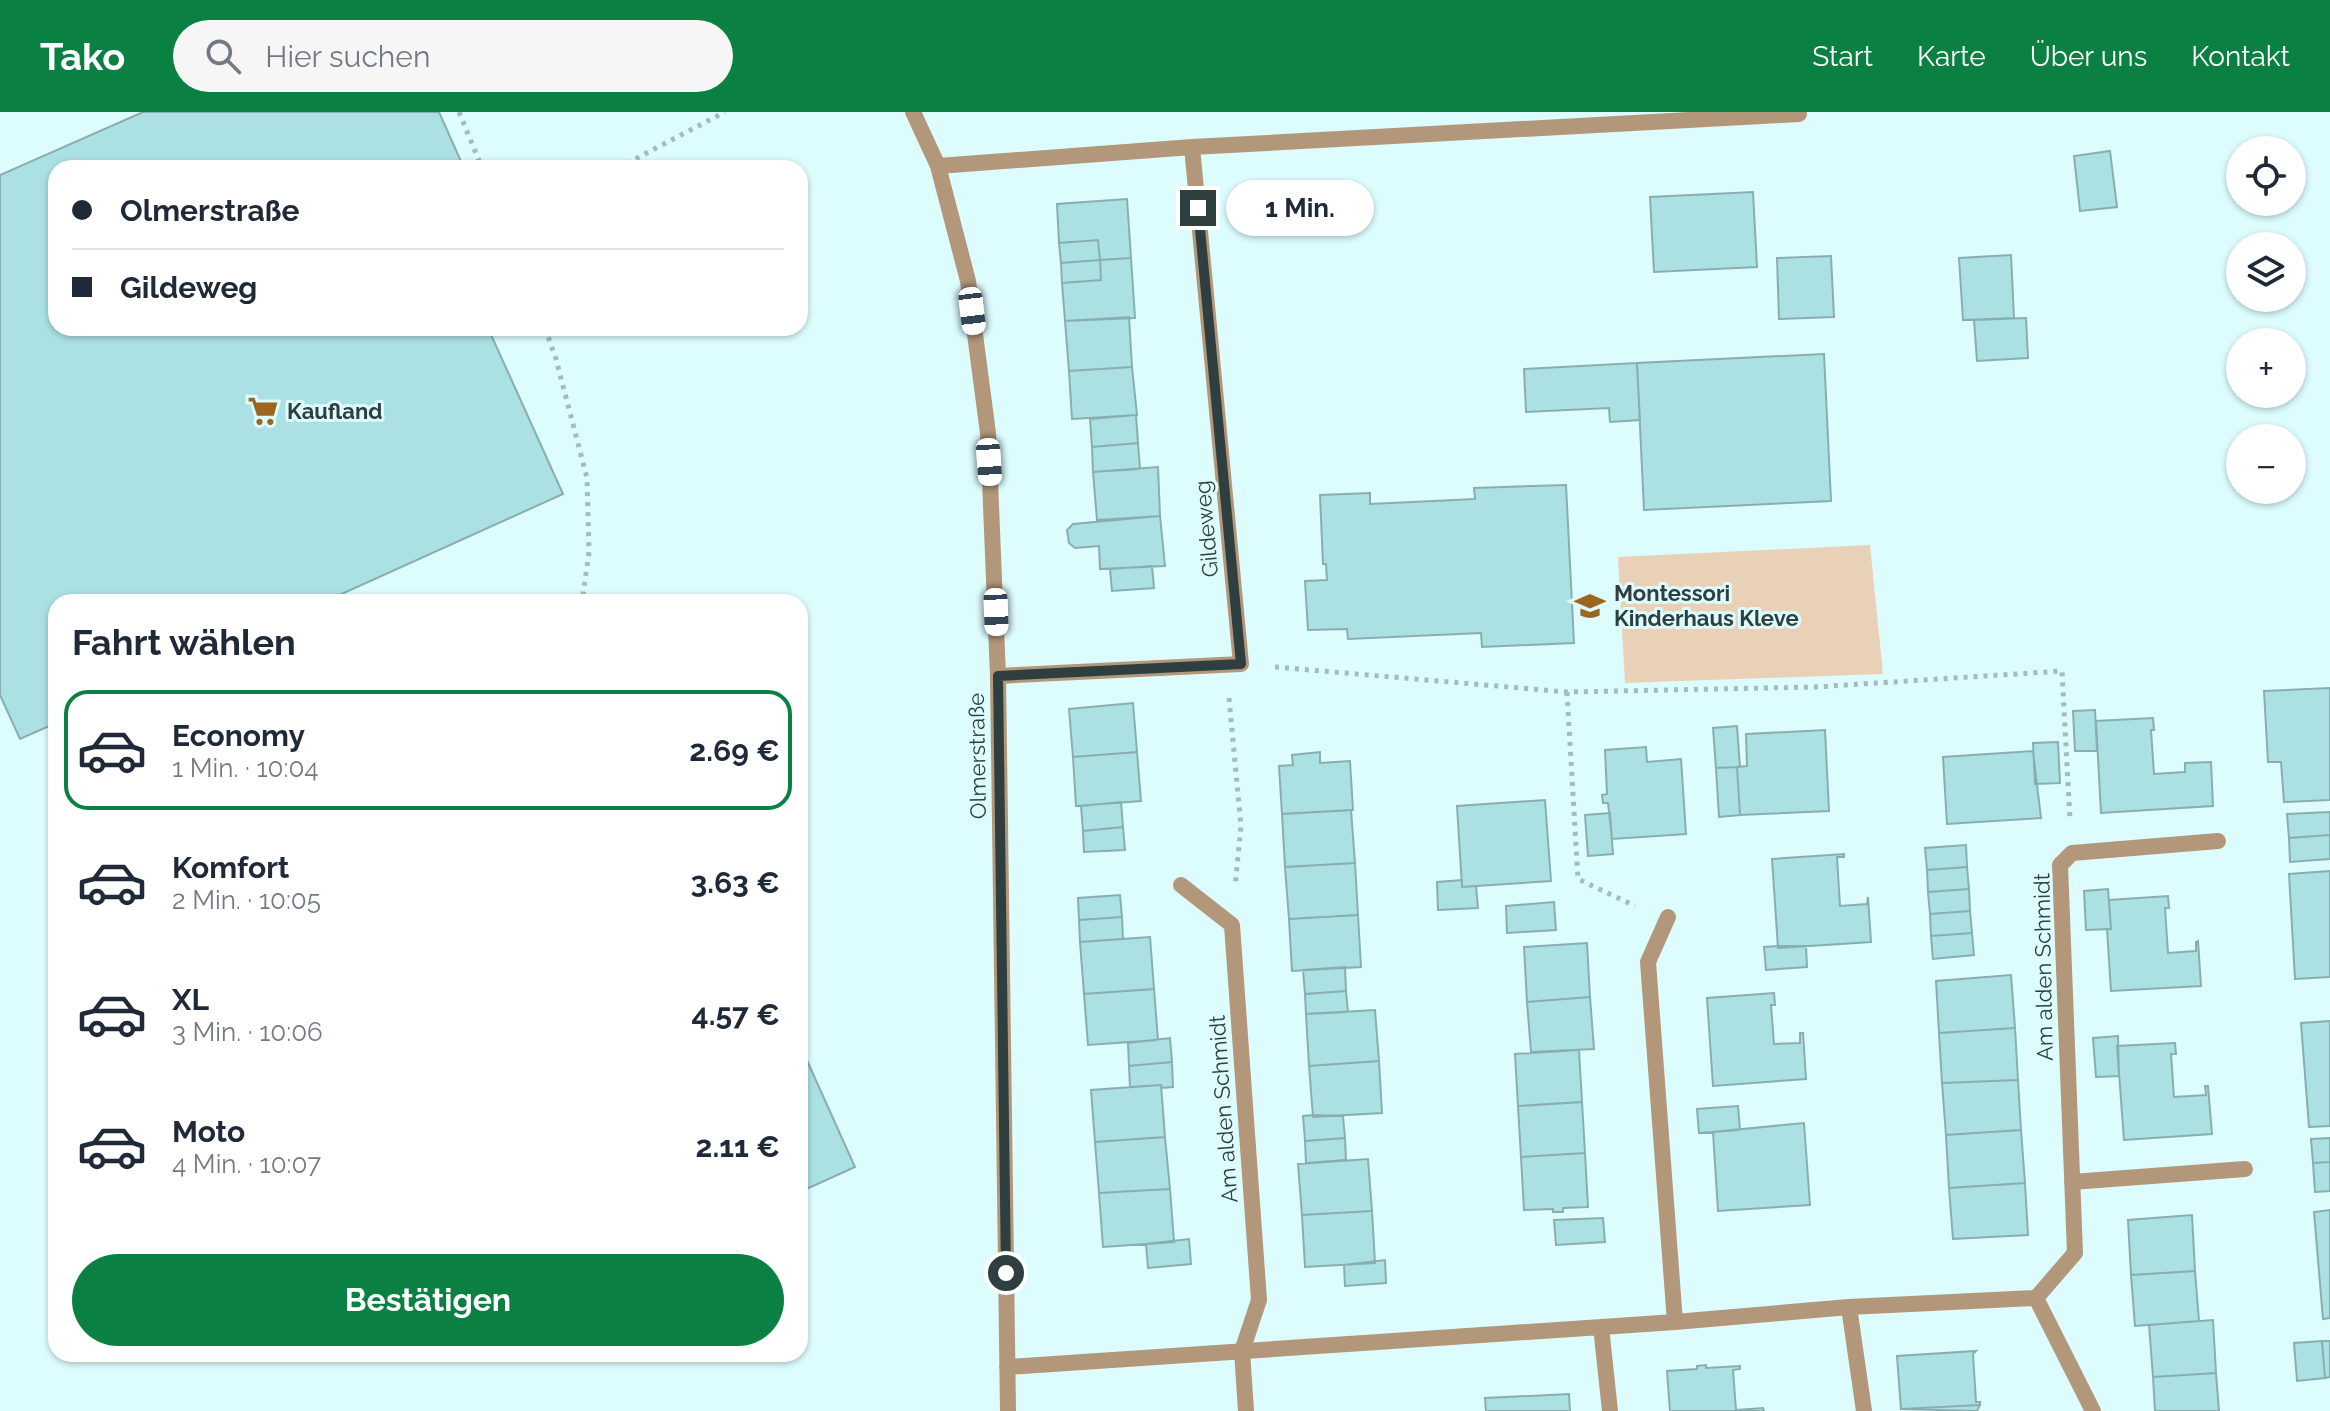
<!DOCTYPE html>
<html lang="de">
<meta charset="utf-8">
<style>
:root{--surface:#fff;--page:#f6f6f7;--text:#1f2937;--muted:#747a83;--line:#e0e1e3;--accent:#0b8043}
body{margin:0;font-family:Raleway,sans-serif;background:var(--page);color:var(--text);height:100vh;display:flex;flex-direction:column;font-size:30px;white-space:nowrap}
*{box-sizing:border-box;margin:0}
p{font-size:26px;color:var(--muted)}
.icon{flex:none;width:44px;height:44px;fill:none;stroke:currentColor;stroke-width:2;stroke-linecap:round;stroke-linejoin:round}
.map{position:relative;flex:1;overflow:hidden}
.details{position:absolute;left:48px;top:482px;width:760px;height:768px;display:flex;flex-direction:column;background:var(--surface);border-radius:24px;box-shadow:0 2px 6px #0004}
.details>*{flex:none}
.hud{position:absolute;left:48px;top:48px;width:760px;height:176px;border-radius:24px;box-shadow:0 2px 6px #0004;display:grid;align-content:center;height:176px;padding:0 24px;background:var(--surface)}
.buttons{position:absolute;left:2226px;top:24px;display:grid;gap:16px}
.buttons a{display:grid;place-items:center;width:80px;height:80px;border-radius:50%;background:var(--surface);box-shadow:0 2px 6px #0004;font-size:40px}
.end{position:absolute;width:36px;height:36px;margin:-18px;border:10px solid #2f3e3f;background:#fff;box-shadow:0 0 0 4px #fff}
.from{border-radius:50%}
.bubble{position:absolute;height:56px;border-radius:28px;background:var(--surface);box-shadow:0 2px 6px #0004;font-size:26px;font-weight:700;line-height:56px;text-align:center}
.car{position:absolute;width:24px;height:48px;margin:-24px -12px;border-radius:10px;box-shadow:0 0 6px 2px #0007;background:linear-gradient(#fff 24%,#345 0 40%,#fff 0 76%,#345 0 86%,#fff 0)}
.hud b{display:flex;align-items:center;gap:28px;height:76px;font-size:30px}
.hud b+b{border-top:2px solid var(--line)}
.hud i{width:20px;height:20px;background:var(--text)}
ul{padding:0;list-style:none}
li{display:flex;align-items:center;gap:24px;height:120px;margin:0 16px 12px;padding:0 8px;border:4px solid transparent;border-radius:24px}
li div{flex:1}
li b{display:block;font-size:30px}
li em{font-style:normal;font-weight:700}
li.current{border-color:var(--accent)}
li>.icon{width:72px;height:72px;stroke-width:1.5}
h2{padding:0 24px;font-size:36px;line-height:96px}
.button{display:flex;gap:16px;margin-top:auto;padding:16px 24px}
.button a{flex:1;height:92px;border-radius:48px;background:var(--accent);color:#fff;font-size:32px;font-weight:700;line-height:92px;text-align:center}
header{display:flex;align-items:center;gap:48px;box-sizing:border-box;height:112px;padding:0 40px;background:var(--accent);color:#fff}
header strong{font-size:38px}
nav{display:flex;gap:44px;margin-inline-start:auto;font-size:28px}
.search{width:560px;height:72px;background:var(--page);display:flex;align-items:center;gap:20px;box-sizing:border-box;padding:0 28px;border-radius:44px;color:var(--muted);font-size:30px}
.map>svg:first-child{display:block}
</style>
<header>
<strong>Tako</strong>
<div class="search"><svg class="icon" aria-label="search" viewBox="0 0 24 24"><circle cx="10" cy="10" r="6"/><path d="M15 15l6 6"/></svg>Hier suchen</div>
<nav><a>Start</a><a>Karte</a><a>Über uns</a><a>Kontakt</a></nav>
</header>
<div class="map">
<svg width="2330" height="1299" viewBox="0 0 2330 1299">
<rect width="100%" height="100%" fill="#ddfcfe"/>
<path fill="#e9d1b7" d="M1870 433 1883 562 1625 571 1618 445Z"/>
<path fill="#ace1e4" stroke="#89aeb0" stroke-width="2" d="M143 0H439L464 56H56V216H488L563 382 324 490H56V611L20 627 0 583V63Z
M2110 39 2117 95 2080 99 2074 44Z
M1753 80 1757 155 1654 160 1650 85Z
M1127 87 1131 146 1100 148 1098 128 1059 131 1057 92Z
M1098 128 1100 148 1061 151 1059 131Z
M2011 143 2014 206 1963 208 1959 146Z
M1831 144 1834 205 1779 207 1777 146Z
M1131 146 1135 206 1065 209 1062 171 1101 168 1100 148Z
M1100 148 1101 168 1062 171 1061 151Z
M1129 205 1132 255 1069 259 1065 209Z
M2026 206 2028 246 1977 249 1974 208Z
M1824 242 1831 389 1644 398 1637 251Z
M1637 251 1640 308 1610 310 1609 296 1526 300 1524 257Z
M1132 255 1137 303 1072 307 1069 259Z
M1136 303 1138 331 1092 335 1090 307Z
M1138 331 1140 357 1093 360 1092 335Z
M1158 355 1160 404 1097 408 1093 360Z
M1566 373 1574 531 1482 535 1481 521 1348 527 1347 517 1308 518 1305 469 1327 468 1326 452H1323L1320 383 1370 381V392L1475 387 1474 376Z
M1160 404 1165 454 1100 457 1099 434 1075 436 1069 431 1067 418 1073 412Z
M1152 454 1154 476 1112 479 1110 457Z
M2330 576V688L2284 690 2281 650H2268L2264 579Z
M1133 591 1137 640 1073 645 1069 597Z
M2095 598 2097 639H2075L2073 599Z
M2153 606 2154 618H2151L2154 662 2185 660V651L2211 650 2213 694 2101 701 2096 609Z
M1737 614 1740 655 1716 656 1713 616Z
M1825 618 1829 699 1740 703 1737 655 1747 654 1746 622Z
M2058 630 2060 671 2035 672 2033 631Z
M1646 635 1647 650 1681 647 1686 722 1612 727 1608 691H1603L1602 683 1607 682 1605 638Z
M2033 639 2041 706 1947 712 1943 645Z
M1137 640 1141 689 1076 694 1073 645Z
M1320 640V651L1350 649 1353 698 1282 702 1279 654 1293 653 1292 643Z
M1737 655 1740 703 1719 705 1716 656Z
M1545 688 1551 769 1462 775 1457 694Z
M1121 690 1123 715 1083 719 1081 694Z
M1351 698 1355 751 1285 755 1282 702Z
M2330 700V723L2289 726 2287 702Z
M1610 701 1613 742 1588 744 1585 703Z
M1123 715 1125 738 1084 740 1083 719Z
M2330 723V747L2290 750 2289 726Z
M1966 733 1967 755 1927 758 1925 736Z
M1844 742V745H1837L1840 794 1867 792 1868 785 1871 830 1778 836 1772 747Z
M1355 751 1358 803 1289 807 1285 755Z
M1967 755 1969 777 1928 780 1927 758Z
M2330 759V865L2295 867 2289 762Z
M1462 768V775L1476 774 1478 796 1438 798 1437 770Z
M1969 777 1970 799 1930 802 1928 780Z
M2108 777 2111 817 2086 818 2084 779Z
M1120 783 1122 805 1079 808 1078 786Z
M2168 784 2169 796H2165L2168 841 2196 839V830L2198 829 2201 874 2111 879 2107 817H2111L2109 788Z
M1554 790 1556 818 1507 821 1506 794Z
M1970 799 1972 821 1931 824 1930 802Z
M1358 803 1361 855 1292 859 1289 807Z
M1122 805 1123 827 1080 830 1079 808Z
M1972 821 1974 843 1933 847 1931 824Z
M1150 825 1154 877 1084 882 1080 830Z
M1587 831 1590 885 1527 890 1524 835Z
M1778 834H1806L1807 855 1766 858 1764 835Z
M1345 855 1346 879 1305 882 1303 858Z
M2011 863 2015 916 1939 921 1936 869Z
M1154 877 1158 928 1088 933 1084 882Z
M1346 879 1348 900 1306 902 1305 882Z
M1774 881 1775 893H1771L1774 932 1800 931V921H1803L1806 967 1713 974 1707 886Z
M1590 885 1594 937 1531 940 1527 890Z
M1375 898 1379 949 1309 954 1306 902Z
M2330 909V1014L2309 1015 2301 911Z
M2015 916 2018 968 1942 971 1939 921Z
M2118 924 2119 964 2096 965 2093 926Z
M1170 926 1172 950 1129 954 1128 931Z
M2175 931 2176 942H2171L2174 985 2206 983 2205 974H2208L2212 1022 2124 1028 2117 934Z
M800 933 855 1055 800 1080Z
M1579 938 1582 990 1518 994 1515 942Z
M1379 949 1382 1001 1313 1005 1309 954Z
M1172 950 1173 975 1162 976 1161 973 1130 975 1129 954Z
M2018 968 2021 1018 1946 1023 1942 971Z
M1161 973 1165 1025 1095 1030 1091 978Z
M1582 990 1585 1041 1521 1045 1518 994Z
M1738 994 1740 1018 1699 1021 1697 997Z
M1313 1003 1343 1004 1345 1026 1305 1029 1303 1004Z
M1804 1011 1810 1093 1718 1099 1713 1020Z
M2021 1018 2025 1071 1949 1076 1946 1023Z
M1165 1025 1170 1077 1099 1081 1095 1030Z
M1345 1026 1346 1048 1306 1051 1305 1029Z
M2330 1026V1050L2313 1051 2311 1027Z
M1585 1041 1588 1095 1563 1096V1100H1553V1097L1524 1098 1521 1045Z
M1368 1047 1372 1099 1302 1103 1298 1052Z
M2330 1050V1079L2315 1080 2313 1051Z
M2025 1071 2028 1123 1953 1127 1949 1076Z
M1170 1077 1174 1130 1103 1135 1099 1081Z
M2330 1098V1206L2323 1207 2314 1100Z
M1372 1099 1375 1151 1305 1155 1302 1103Z
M2192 1103 2195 1159 2131 1163 2128 1108Z
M1603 1106 1605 1130 1556 1133 1554 1108Z
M1189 1127 1191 1152 1148 1156 1146 1132Z
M1385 1148 1386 1171 1345 1174 1344 1153Z
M2195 1159 2199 1209 2135 1214 2131 1163Z
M2213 1208 2216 1261 2153 1265 2149 1213Z
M2322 1229 2325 1266 2297 1269 2294 1231Z
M2322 1229H2330V1265L2325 1266Z
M1976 1239 1973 1242 1976 1290H1980V1293L1901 1297 1897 1244Z
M1706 1253V1256L1740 1254V1257L1733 1258 1736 1298 1763 1296 1764 1299H1670L1667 1259 1697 1257V1254Z
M2216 1261 2219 1299H2155L2153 1265Z
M1569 1282 1570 1299H1486L1485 1286Z
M1980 1293 1977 1299 1901 1297Z"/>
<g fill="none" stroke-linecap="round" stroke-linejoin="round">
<path stroke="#a2bcbe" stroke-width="5" stroke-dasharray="4 6" stroke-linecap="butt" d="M459 0 482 56
M618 56 725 0
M545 216 556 247 587 366 589 440 582 490
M1275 555 1567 580 1815 575 2062 559 2070 708
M1567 580 1578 767 1635 794
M1229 586 1241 714 1235 775"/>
<path stroke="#b2977a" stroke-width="16" d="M913 0 938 54 968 169 988 321 998 564 1008 1299
M938 54 1192 35 1799 2
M998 564 1241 552 1192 35
M1181 773 1232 813 1259 1188 1242 1239 1246 1299
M1668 805 1648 850 1675 1210
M2072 1070 2245 1057
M2036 1186 2075 1141 2060 753 2072 741 2218 729
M1849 1195 1864 1299
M1601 1215 1610 1299
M1007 1255 1675 1210 1849 1195 2036 1186 2093 1299"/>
</g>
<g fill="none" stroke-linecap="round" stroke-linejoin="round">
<path stroke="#2f3e3f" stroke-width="10" d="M1006 1161 998 564 1241 552 1198 96"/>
</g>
<defs>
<g id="supermarket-bare" transform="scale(2.4)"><path d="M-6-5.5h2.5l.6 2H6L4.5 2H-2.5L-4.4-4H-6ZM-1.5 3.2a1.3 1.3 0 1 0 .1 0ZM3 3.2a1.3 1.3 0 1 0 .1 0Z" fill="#9c6520" stroke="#ddfcfe" stroke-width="2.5" paint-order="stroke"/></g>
<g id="school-bare" transform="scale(2.4)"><path d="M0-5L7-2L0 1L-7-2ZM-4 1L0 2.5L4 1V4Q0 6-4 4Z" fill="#9c6520" stroke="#ddfcfe" stroke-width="2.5" paint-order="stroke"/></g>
</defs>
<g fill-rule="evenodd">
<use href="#supermarket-bare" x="263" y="299"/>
<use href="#school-bare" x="1590" y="494"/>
</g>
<g text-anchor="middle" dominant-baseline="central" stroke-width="6" stroke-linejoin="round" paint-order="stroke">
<g font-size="22" font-weight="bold" fill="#2f3e3f" stroke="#ddfcfe" text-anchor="start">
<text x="287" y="299">Kaufland</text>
<text x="1614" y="481">Montessori<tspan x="1614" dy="25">Kinderhaus Kleve</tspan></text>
</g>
<g font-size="22" fill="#2f3e3f" stroke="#ddfcfe">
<text transform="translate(1206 417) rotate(-95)">Gildeweg</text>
<text transform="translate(977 644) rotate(-91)">Olmerstraße</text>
<text transform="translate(2043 855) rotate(-91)">Am alden Schmidt</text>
<text transform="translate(1223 997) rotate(-94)">Am alden Schmidt</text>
</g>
</g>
</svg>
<div class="buttons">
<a><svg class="icon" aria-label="locate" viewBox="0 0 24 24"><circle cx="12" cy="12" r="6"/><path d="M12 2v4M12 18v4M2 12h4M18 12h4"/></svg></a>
<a><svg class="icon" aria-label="layers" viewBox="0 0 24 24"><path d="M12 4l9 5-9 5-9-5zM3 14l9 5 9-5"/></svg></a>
<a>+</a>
<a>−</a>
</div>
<i class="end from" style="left:1006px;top:1161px"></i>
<i class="end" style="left:1198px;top:96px"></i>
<div class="bubble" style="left:1226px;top:68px;width:148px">1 Min.</div>
<i class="car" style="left:972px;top:199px;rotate:173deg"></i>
<i class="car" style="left:989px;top:350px;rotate:176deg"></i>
<i class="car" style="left:996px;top:500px;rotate:178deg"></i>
<div class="hud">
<b><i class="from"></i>Olmerstraße</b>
<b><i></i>Gildeweg</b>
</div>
<section class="details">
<h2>Fahrt wählen</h2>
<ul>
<li class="current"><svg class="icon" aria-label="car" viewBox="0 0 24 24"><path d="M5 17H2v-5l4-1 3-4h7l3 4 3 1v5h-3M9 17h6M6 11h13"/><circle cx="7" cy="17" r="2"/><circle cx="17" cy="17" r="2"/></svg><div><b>Economy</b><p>1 Min. · 10:04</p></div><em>2.69 €</em></li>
<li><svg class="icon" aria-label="car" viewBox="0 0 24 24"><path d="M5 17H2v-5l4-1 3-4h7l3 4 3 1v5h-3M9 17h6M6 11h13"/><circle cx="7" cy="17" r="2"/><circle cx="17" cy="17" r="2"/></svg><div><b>Komfort</b><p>2 Min. · 10:05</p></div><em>3.63 €</em></li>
<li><svg class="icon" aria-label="car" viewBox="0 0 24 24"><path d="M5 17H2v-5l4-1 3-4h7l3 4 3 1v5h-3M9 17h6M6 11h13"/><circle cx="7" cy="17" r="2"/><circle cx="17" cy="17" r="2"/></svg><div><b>XL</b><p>3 Min. · 10:06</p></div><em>4.57 €</em></li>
<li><svg class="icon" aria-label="car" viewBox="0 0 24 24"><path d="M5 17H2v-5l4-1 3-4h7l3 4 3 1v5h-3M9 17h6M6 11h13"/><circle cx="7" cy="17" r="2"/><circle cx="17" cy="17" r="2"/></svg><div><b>Moto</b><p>4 Min. · 10:07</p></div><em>2.11 €</em></li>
</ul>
<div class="button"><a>Bestätigen</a></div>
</section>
</div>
